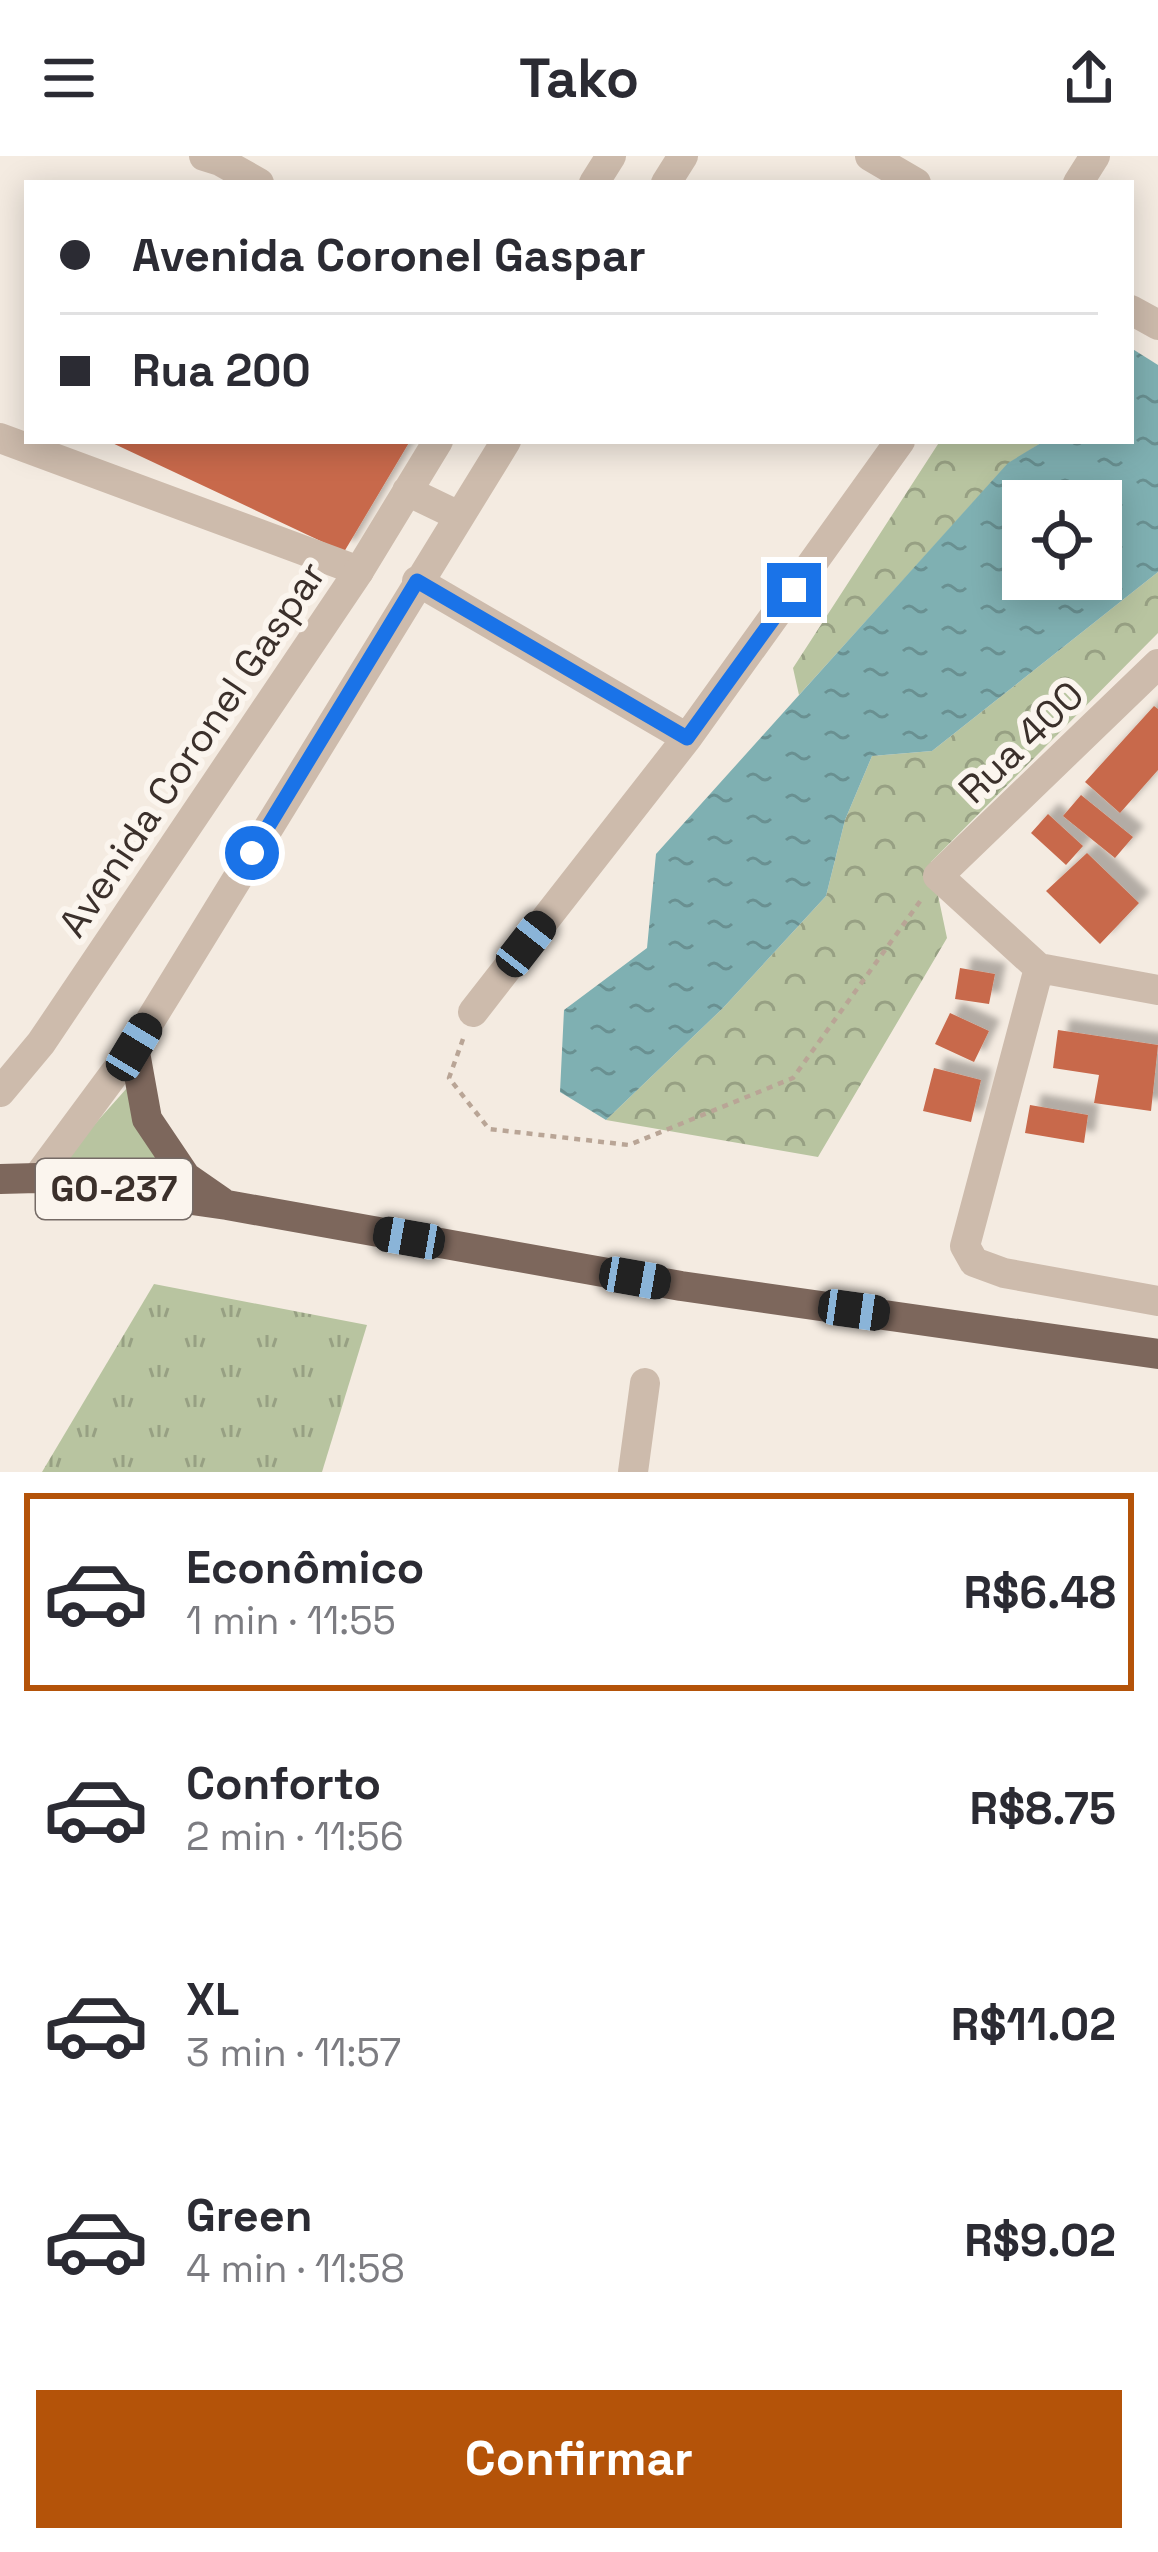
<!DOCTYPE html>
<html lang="pt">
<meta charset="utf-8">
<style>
:root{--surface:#fff;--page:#f2f2f3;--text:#2b2b33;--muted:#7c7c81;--line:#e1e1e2;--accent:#b45309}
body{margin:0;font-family:"Space Grotesk",sans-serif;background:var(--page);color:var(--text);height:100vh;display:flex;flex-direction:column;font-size:45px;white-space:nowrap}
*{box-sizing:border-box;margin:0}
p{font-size:39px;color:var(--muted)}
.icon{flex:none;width:66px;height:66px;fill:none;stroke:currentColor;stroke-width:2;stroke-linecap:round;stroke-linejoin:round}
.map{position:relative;height:1316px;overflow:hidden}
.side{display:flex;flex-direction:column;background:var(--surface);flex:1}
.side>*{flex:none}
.banner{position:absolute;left:24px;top:24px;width:1110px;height:264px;border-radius:0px;box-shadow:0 6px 30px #0003;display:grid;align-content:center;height:264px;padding:0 36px;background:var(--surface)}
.buttons{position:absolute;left:1002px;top:324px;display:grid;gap:24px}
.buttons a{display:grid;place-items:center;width:120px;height:120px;border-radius:0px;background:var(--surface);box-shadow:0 6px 30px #0003;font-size:60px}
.end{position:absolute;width:54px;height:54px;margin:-27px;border:15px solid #1a73e8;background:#fff;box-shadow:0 0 0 6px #fff}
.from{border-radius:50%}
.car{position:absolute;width:36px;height:72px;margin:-36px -18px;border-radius:15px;box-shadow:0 0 9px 3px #0007;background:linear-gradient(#222 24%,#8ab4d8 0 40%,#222 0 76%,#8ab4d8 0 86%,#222 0)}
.banner b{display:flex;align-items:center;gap:42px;height:114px;font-size:45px}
.banner b+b{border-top:3px solid var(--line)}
.banner i{width:30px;height:30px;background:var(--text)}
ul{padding:21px 0 0;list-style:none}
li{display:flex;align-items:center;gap:36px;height:198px;margin:0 24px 18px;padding:0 12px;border:6px solid transparent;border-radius:0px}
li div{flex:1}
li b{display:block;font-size:45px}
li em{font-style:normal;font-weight:700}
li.on{border-color:var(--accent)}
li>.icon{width:108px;height:108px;stroke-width:1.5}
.primary-button{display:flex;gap:24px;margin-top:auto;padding:24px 36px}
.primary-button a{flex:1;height:138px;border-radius:0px;background:var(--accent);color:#fff;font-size:48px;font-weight:700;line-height:138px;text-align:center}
header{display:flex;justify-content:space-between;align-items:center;height:156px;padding:0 36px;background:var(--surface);font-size:54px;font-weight:700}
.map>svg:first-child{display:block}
</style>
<header><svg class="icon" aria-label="menu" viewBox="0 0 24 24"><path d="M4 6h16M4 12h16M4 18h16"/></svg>Tako<svg class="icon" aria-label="share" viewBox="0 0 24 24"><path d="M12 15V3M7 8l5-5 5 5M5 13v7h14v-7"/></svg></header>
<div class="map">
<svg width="1158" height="1316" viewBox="0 0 1158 1316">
<defs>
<pattern id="grass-tufts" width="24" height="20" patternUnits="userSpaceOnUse" patternTransform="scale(3)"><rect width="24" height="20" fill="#b8c4a0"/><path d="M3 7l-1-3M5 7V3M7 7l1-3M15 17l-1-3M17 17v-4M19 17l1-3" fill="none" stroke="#97a083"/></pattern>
<pattern id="forest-crowns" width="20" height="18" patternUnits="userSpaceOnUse" patternTransform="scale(3)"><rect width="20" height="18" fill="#b8c4a0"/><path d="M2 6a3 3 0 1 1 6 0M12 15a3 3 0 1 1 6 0" fill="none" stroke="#97a083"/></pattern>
<pattern id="water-ripples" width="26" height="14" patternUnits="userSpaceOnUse" patternTransform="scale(3)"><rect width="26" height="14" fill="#7fb0b2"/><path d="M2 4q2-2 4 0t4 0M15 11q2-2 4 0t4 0" fill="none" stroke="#699091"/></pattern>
<filter id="shadow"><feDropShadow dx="11" dy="-11" stdDeviation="3" flood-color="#0004"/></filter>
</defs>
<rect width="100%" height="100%" fill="#f4ebe1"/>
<path fill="url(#grass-tufts)" d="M154 1128 367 1169 322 1316H42Z"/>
<path fill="url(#forest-crowns)" d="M940 285H1044L1008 308 799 539 793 512Z
M1158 416V477L931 706 947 782 818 1001 606 964 723 852 826 740 845 664 872 600 932 595Z"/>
<path fill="#b8c4a0" d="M135 923 192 1036 53 1015Z"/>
<path fill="url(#water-ripples)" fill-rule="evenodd" d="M1131 192 1158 209V416L932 595 872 600 845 664 826 740 723 852 606 964 560 936 564 854 647 792 656 698 1008 307 1044 285H1131ZM1023 345H1101V423H1023Z"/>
<path fill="#c8694b" filter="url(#shadow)" d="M108 285H410L344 396Z
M1154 550 1158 553V614L1120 657 1085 626Z
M1081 639 1133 681 1115 702 1063 660Z
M1048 658 1083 690 1066 709 1031 677Z
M1087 697 1139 747 1100 788 1046 735Z
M960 812 995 818 989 848 955 843Z
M950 857 989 875 974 906 935 888Z
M1058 874 1158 889 1151 955 1094 947 1099 919 1053 912Z
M934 912 981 924 971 966 923 955Z
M1030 949 1088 959 1084 987 1025 977Z"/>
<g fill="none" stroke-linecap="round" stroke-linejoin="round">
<path stroke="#b9a596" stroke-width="4.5" stroke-dasharray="6 6" stroke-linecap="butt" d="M463 883 449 922 489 973 629 989 793 922 921 744"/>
<path stroke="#cdbbac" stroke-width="30" d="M204 0 220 5 259 27
M870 0 916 27
M1078 27 1095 0
M1131 154 1158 169
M0 282 359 415
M417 425 687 582
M1158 508 938 720 1039 812 1158 834
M1039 812 965 1090 974 1106 1004 1117 1158 1145
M473 856 687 582 900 285
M633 1316 645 1227"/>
<path stroke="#cdbbac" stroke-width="30" d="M594 27 611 0
M666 27 683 0
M407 335 459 360
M0 936 41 887 359 415 438 285
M37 1022 134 891 506 285"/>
<path stroke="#7d675c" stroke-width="30" d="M134 891 147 963 186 1021 222 1046
M0 1023 37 1022 227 1049 681 1130 1158 1198"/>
</g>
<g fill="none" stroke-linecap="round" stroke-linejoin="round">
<path stroke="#1a73e8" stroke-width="15" d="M252 697 417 425 687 582 794 434"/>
</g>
<g text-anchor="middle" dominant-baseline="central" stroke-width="12" stroke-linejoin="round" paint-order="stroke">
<rect fill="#fbf5ee" stroke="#756b66" stroke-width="3" x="36" y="1003" width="156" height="60" rx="9"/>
<g font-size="36" font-weight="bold" fill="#3b302b">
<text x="114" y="1033">GO-237</text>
</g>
<g font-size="39" fill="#3b302b" stroke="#fbf5ee">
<text transform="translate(1021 586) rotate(-44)">Rua 400</text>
<text transform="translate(192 593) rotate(-56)">Avenida Coronel Gaspar</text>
</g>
</g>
</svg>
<div class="buttons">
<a><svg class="icon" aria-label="locate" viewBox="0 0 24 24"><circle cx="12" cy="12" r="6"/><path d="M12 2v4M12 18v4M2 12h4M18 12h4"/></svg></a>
</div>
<i class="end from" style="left:252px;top:697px"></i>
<i class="end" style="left:794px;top:434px"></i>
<i class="car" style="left:526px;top:788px;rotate:38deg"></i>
<i class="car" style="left:134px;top:891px;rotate:31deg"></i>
<i class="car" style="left:409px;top:1082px;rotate:280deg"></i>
<i class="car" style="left:635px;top:1122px;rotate:100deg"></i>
<i class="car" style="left:854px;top:1154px;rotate:98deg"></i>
<div class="banner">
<b><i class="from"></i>Avenida Coronel Gaspar</b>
<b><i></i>Rua 200</b>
</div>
</div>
<section class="side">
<ul>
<li class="on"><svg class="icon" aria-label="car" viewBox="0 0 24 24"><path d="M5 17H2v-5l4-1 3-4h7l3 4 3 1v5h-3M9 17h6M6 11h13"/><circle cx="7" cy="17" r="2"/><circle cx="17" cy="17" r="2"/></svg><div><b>Econômico</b><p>1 min · 11:55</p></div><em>R$6.48</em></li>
<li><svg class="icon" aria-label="car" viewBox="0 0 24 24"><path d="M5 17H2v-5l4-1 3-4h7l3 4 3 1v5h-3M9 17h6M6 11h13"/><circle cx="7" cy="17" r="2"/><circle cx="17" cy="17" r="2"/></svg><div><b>Conforto</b><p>2 min · 11:56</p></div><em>R$8.75</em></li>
<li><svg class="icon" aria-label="car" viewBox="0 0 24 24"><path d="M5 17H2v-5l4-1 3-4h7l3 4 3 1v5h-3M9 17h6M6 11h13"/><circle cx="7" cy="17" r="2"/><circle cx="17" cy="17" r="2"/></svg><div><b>XL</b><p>3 min · 11:57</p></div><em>R$11.02</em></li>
<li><svg class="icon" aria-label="car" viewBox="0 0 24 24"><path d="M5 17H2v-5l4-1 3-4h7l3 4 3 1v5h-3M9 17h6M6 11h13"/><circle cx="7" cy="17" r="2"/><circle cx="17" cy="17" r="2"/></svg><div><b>Green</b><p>4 min · 11:58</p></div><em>R$9.02</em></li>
</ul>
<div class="primary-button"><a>Confirmar</a></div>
</section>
